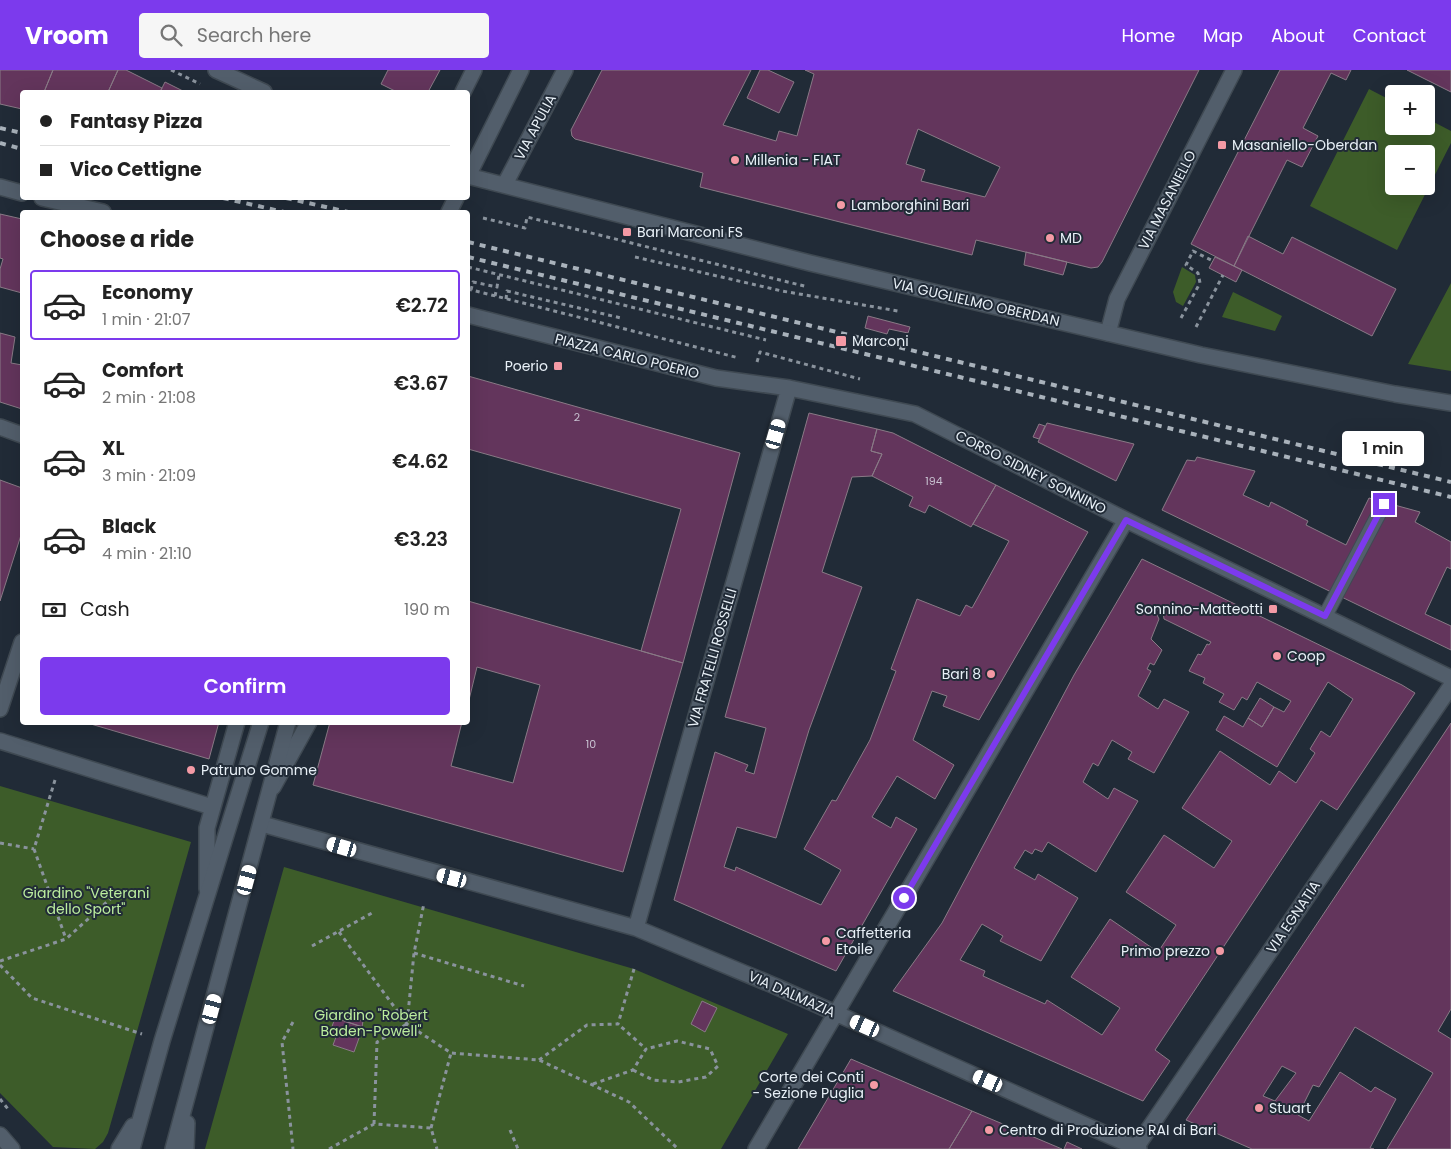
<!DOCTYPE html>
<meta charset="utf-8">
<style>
:root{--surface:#fff;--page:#f6f6f6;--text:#222;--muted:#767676;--line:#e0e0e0;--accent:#7c3aed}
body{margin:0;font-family:Poppins,sans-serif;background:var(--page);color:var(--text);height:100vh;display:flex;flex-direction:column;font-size:19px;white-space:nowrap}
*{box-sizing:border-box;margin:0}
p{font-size:16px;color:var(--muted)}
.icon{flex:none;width:28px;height:28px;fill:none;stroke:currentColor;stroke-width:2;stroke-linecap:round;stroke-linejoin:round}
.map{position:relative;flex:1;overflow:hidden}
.side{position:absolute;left:20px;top:140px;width:450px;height:515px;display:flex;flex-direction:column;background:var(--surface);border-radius:5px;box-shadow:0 5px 20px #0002}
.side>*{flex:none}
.guide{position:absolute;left:20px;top:20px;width:450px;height:110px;border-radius:5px;box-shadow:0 5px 20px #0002;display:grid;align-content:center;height:110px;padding:0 20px;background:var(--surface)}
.fabs{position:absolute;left:1385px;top:15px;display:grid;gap:10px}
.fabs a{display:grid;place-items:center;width:50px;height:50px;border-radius:5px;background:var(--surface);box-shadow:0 5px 20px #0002;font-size:25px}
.end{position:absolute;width:22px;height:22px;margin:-11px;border:6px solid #7c3aed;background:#fff;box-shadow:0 0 0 2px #fff}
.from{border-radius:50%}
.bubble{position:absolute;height:35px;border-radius:5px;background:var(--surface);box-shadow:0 5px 20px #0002;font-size:16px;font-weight:600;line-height:35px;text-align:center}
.car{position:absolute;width:15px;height:30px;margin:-15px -8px;border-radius:6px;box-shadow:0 0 4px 1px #0007;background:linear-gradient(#fff 24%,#345 0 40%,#fff 0 76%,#345 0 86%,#fff 0)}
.guide b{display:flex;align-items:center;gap:18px;height:48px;font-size:19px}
.guide b+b{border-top:1px solid var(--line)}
.guide i{width:12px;height:12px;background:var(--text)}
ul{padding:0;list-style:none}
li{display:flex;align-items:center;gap:15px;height:70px;margin:0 10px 8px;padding:0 10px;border:2px solid transparent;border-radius:5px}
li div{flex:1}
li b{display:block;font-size:19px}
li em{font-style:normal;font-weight:600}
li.selected{border-color:var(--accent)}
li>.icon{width:45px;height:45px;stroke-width:1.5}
h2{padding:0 20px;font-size:22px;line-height:60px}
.pay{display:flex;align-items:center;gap:12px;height:55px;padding:0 20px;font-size:19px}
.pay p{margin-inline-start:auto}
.action{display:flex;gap:10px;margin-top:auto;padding:10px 20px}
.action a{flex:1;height:58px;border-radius:5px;background:var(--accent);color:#fff;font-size:20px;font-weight:600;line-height:58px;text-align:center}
header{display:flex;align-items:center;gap:30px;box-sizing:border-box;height:70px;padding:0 25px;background:var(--accent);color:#fff}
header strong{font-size:24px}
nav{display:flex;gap:28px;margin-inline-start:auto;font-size:18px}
.search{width:350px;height:45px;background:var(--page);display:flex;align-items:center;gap:12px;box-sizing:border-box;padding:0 18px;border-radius:5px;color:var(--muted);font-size:19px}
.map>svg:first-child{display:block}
</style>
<header>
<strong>Vroom</strong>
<div class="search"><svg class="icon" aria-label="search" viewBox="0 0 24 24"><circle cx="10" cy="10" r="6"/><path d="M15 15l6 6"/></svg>Search here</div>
<nav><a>Home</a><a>Map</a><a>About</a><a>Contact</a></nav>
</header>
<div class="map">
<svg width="1451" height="1079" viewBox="0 0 1451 1079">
<rect width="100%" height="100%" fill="#212b37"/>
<path fill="#3d5c29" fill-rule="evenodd" d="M1369 19 1394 32V56H1426V48L1451 61V73L1397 180 1310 136ZM1394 84H1426V116H1394Z
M1182 197 1195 205 1196 212 1183 236 1176 232 1173 222Z
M1451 213V301L1408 294Z
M1233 222 1282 246 1275 261 1222 247Z
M0 716 191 772 108 1063 103 1072 95 1079 53 1077 0 1023Z
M284 797 634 899 788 964 721 1079H205Z"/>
<path fill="#63355c" stroke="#897a86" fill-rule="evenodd" d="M0 0H53L44 22H22V39L0 34Z
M53 0H118L108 22H44Z
M118 0H126L162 18 160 22H108Z
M388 0H440L428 22H397L381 14Z
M602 0H751L723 55 776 71 779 61 797 66 814 4 805 0H1199L1102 192 1098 197 1091 198 976 170 972 185 700 117 703 103 575 69 572 66 571 60ZM918 59 1000 97 985 127 921 111 925 100 906 94Z
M760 0H768L794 12 779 43 747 28Z
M1280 0H1351L1346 10 1331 3 1303 58 1318 66 1302 97 1287 90 1234 196 1191 174Z
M1407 0H1451V22Z
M165 12 185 22H160Z
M0 144 22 149V223L0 217V199L3 189 0 188Z
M1248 166 1283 184 1292 167 1396 219 1372 266 1234 196Z
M1026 182 1067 192 1063 205 1024 195Z
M1215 187 1242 200 1236 212 1209 198Z
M868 246 910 257 908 263 889 259 887 264 865 258Z
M0 263 15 267 11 293 22 295V339L0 332Z
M468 306 740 383 683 593 641 581 681 439 468 379Z
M809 343 877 359 871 381 882 384 872 406 852 407 822 502 862 517 809 660 776 768 737 757 724 797 735 801 736 797 821 835 841 800 804 779 832 730 836 731 870 670 896 601 891 599 917 529 960 546 966 535 972 538 1009 471 973 454 996 415 1088 462 979 650 943 636 947 626 932 621 913 670 954 695 935 729 897 706 872 747 891 758 896 747 917 759 836 901 674 830 715 682 748 695 745 701 754 704 766 658 725 647Z
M1047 353 1134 374 1116 411 1038 372Z
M1039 354 1045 356 1039 369 1033 367Z
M877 359 893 363 996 415 971 457 929 435 925 443 909 436 913 427 872 406 882 384 871 381Z
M1197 387 1255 401 1243 425 1269 437 1271 432 1283 438 1308 451 1306 455 1346 475 1369 428 1420 442 1415 452 1451 472V499L1447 497 1425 544 1451 556V580L1162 440 1187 390 1195 391Z
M0 410 22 418V462L0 531Z
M1142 489 1402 615 1415 623 1337 740 1321 730 1155 980 1170 991 1143 1031 893 921 942 853 1074 605ZM1157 540 1163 542 1164 549 1211 572 1209 575 1207 574 1201 585 1198 584 1189 601 1205 608 1203 613 1224 624 1219 632 1234 640 1242 627 1247 630 1257 612 1291 631 1284 642 1274 637 1262 657 1248 648 1243 657 1224 646 1216 660 1277 697 1328 612 1353 629 1330 667 1321 661 1310 679 1315 683 1296 713 1279 701 1270 715 1220 681 1182 738 1232 771 1214 798 1164 765 1126 822 1176 855 1158 882 1110 849 1071 907 1120 938 1102 965 1047 930 1045 934 983 906 985 901 960 890 982 854 1003 866 1000 871 1041 891 1078 828 1038 804 1035 810 1014 798 1025 780 1032 784 1035 779 1042 782 1048 772 1096 802 1138 731 1114 718 1108 729 1083 712 1093 693 1098 696 1112 670 1132 682 1128 689 1154 703 1189 642 1164 629 1158 639 1138 626 1151 601 1147 599 1150 593 1154 595 1162 580 1151 569 1159 549 1156 543Z
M468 531 683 593 623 802 313 715 330 652H462L451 696 513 713 540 615 477 597 468 634Z
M1260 628 1274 637 1262 657 1248 648Z
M84 652H219L209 689Z
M1451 653V939L1438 961 1451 969V1079H1387L1433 1003 1355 957 1319 1017 1313 1015 1298 1045 1309 1051 1340 1002 1371 1022 1375 1017 1396 1029 1370 1078 1374 1079H1252L1186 1050ZM1282 996 1296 1003 1275 1031 1263 1026Z
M702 931 717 938 705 962 691 954Z
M347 946 363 951 362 957 344 951Z
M335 948 363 957 354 982 333 975 336 967 329 965Z
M851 989 972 1041 949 1079H798Z
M972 1041 1062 1079H949Z
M1067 1072 1082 1079H1064Z"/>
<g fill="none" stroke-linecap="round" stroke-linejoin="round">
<g stroke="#3f4952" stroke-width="16">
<path id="lane" d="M1325 546 1384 434"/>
</g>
<g stroke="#3f4952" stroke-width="18">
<path id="street" d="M0 117 22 123
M42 128 103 142
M468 245 716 308 789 318 915 344 1126 450 1451 608
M1108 263 1117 229 1234 0
M0 357 22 365
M0 639 22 572
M0 671 212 737
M273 717 309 652
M262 754 636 858 775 916 1139 1079
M207 819V758L237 652
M636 858 789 318
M756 1079 1126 450
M1135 1079 1451 616"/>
</g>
<g stroke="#3f4952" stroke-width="18">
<path id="secondary" d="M216 0 264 22
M463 22 474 0
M468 106 810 193 1201 285 1395 324 1451 333
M468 106 521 0
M505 114 565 0
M449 142 456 128
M0 1065 12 1079
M119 1079 133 1056
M132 1079 162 971 261 652
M173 1079 288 652
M186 1079 187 1053"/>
</g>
<path stroke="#8a939d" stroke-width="3" stroke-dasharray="4 4" stroke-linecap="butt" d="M171 0 200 14
M483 148 525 158 527 147 808 217
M635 187 782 221 898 241
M468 197 766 270
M468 219 739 288
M471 220 473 212 497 217 499 205
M495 226 497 217
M506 229 507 221 621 248
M1181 248 1200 213 1198 203 1186 195 1193 181 1213 191
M1196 257 1223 205
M757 292 760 282 860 309
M55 710 34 779 66 869
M0 773 34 779
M339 862 407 954 451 983 539 990 629 1032 678 1079
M312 876 372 843
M414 883 524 916
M0 891 66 869 119 821
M0 895 32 928 142 964
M293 952 282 972 293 1079
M539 990 587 955 618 954 634 899
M633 1000 653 1010 678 1012 706 1007 718 996 710 979 677 971 646 979
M593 1014 633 1000 646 979 618 954
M0 1029 8 1039
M374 1054 377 972 407 954 414 883 424 833
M431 1058 451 983
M510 1060 518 1079
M329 1079 374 1054 431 1058 437 1079"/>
<use href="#lane" stroke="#525e6b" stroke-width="14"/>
<use href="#street" stroke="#525e6b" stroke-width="15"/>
<use href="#secondary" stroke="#525e6b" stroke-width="15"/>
<path stroke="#a9b2bb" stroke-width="4" stroke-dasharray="6 6" stroke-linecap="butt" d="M0 58 22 63
M0 73 22 79
M223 128 284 142
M286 128 348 142
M468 172 1451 412
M468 187 1451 427"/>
</g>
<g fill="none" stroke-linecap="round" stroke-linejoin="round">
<path stroke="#7c3aed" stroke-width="6" d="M904 828 1126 450 1325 546 1384 434"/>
</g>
<g fill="#f49aa5" stroke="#212b37" stroke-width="2">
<rect x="1217" y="70" width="10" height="10" rx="2.5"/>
<circle cx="735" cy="90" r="5"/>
<circle cx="841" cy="135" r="5"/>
<rect x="622" y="157" width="10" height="10" rx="2.5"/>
<circle cx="1050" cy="168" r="5"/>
<rect x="835" y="265" width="12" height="12" rx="2.5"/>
<rect x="553" y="291" width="10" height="10" rx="2.5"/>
<rect x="1268" y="534" width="10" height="10" rx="2.5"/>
<circle cx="1277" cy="586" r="5"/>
<circle cx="991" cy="604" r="5"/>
<circle cx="191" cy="700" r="5"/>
<circle cx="826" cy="871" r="5"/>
<circle cx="1220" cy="881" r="5"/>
<circle cx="874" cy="1015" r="5"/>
<circle cx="1259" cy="1038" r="5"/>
<circle cx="989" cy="1060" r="5"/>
</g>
<g text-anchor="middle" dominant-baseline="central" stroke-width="4" stroke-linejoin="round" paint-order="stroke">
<g font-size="11" fill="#c7c1d0">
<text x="577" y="347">2</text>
<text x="934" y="411">194</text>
<text x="591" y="674">10</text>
</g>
<g font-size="14" fill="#e8f0f7" stroke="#212b37">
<text transform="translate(535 57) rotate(-62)">VIA APULIA</text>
<text transform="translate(1167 130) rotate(-63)">VIA MASANIELLO</text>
<text transform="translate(976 232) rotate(13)">VIA GUGLIELMO OBERDAN</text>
<text transform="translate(627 286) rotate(14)">PIAZZA CARLO POERIO</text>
<text transform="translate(1031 402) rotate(27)">CORSO SIDNEY SONNINO</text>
<text transform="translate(712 588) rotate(-74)">VIA FRATELLI ROSSELLI</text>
<text transform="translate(1293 847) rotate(-56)">VIA EGNATIA</text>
<text transform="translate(792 924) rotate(24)">VIA DALMAZIA</text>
</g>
<g font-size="14" fill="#e8f0f7" stroke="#212b37" text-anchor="start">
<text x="1232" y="75">Masaniello-Oberdan</text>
<text x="745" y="90">Millenia - FIAT</text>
<text x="851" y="135">Lamborghini Bari</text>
<text x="637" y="162">Bari Marconi FS</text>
<text x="1060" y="168">MD</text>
<text x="852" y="271">Marconi</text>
<text x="548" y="296" text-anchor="end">Poerio</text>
<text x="1263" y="539" text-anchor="end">Sonnino-Matteotti</text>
<text x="1287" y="586">Coop</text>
<text x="981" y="604" text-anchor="end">Bari 8</text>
<text x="201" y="700">Patruno Gomme</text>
<text x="836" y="863">Caffetteria<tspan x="836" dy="16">Etoile</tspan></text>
<text x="1210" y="881" text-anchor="end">Primo prezzo</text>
<text x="864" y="1007" text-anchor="end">Corte dei Conti<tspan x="864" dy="16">- Sezione Puglia</tspan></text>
<text x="1269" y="1038">Stuart</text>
<text x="999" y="1060">Centro di Produzione RAI di Bari</text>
</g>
<g font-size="14" fill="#bbed9e" stroke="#212b37">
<text x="86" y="823">Giardino "Veterani<tspan x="86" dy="16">dello Sport"</tspan></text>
<text x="371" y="945">Giardino "Robert<tspan x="371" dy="16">Baden-Powell"</tspan></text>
</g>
</g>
</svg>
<div class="fabs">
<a>+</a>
<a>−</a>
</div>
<i class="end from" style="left:904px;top:828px"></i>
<i class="end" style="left:1384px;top:434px"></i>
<div class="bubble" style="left:1342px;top:361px;width:82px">1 min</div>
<i class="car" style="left:776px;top:364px;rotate:16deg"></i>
<i class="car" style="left:342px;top:777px;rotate:286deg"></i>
<i class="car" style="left:452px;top:808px;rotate:285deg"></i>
<i class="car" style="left:247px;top:810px;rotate:15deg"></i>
<i class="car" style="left:212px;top:939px;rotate:15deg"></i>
<i class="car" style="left:865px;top:956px;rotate:294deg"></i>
<i class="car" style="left:988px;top:1011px;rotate:294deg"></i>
<div class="guide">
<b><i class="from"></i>Fantasy Pizza</b>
<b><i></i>Vico Cettigne</b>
</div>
<section class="side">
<h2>Choose a ride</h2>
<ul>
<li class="selected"><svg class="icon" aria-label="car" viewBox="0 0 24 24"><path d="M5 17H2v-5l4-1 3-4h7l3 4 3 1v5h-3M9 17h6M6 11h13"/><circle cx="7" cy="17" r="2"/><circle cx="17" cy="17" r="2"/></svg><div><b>Economy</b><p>1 min · 21:07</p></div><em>€2.72</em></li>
<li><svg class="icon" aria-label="car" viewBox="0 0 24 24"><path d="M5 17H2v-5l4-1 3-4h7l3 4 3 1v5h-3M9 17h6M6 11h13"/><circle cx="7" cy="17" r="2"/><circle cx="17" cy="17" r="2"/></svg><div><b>Comfort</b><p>2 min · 21:08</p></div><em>€3.67</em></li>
<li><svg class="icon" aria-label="car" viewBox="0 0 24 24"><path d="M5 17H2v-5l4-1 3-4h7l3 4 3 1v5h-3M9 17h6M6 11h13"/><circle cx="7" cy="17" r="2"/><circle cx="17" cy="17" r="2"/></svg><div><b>XL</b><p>3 min · 21:09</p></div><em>€4.62</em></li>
<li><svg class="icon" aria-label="car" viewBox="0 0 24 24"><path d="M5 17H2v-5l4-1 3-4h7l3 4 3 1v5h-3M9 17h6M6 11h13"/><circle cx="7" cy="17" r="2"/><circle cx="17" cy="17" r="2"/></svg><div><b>Black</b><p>4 min · 21:10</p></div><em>€3.23</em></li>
</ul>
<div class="pay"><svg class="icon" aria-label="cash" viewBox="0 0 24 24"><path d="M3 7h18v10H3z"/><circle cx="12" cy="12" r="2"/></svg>Cash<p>190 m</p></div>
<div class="action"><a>Confirm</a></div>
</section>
</div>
